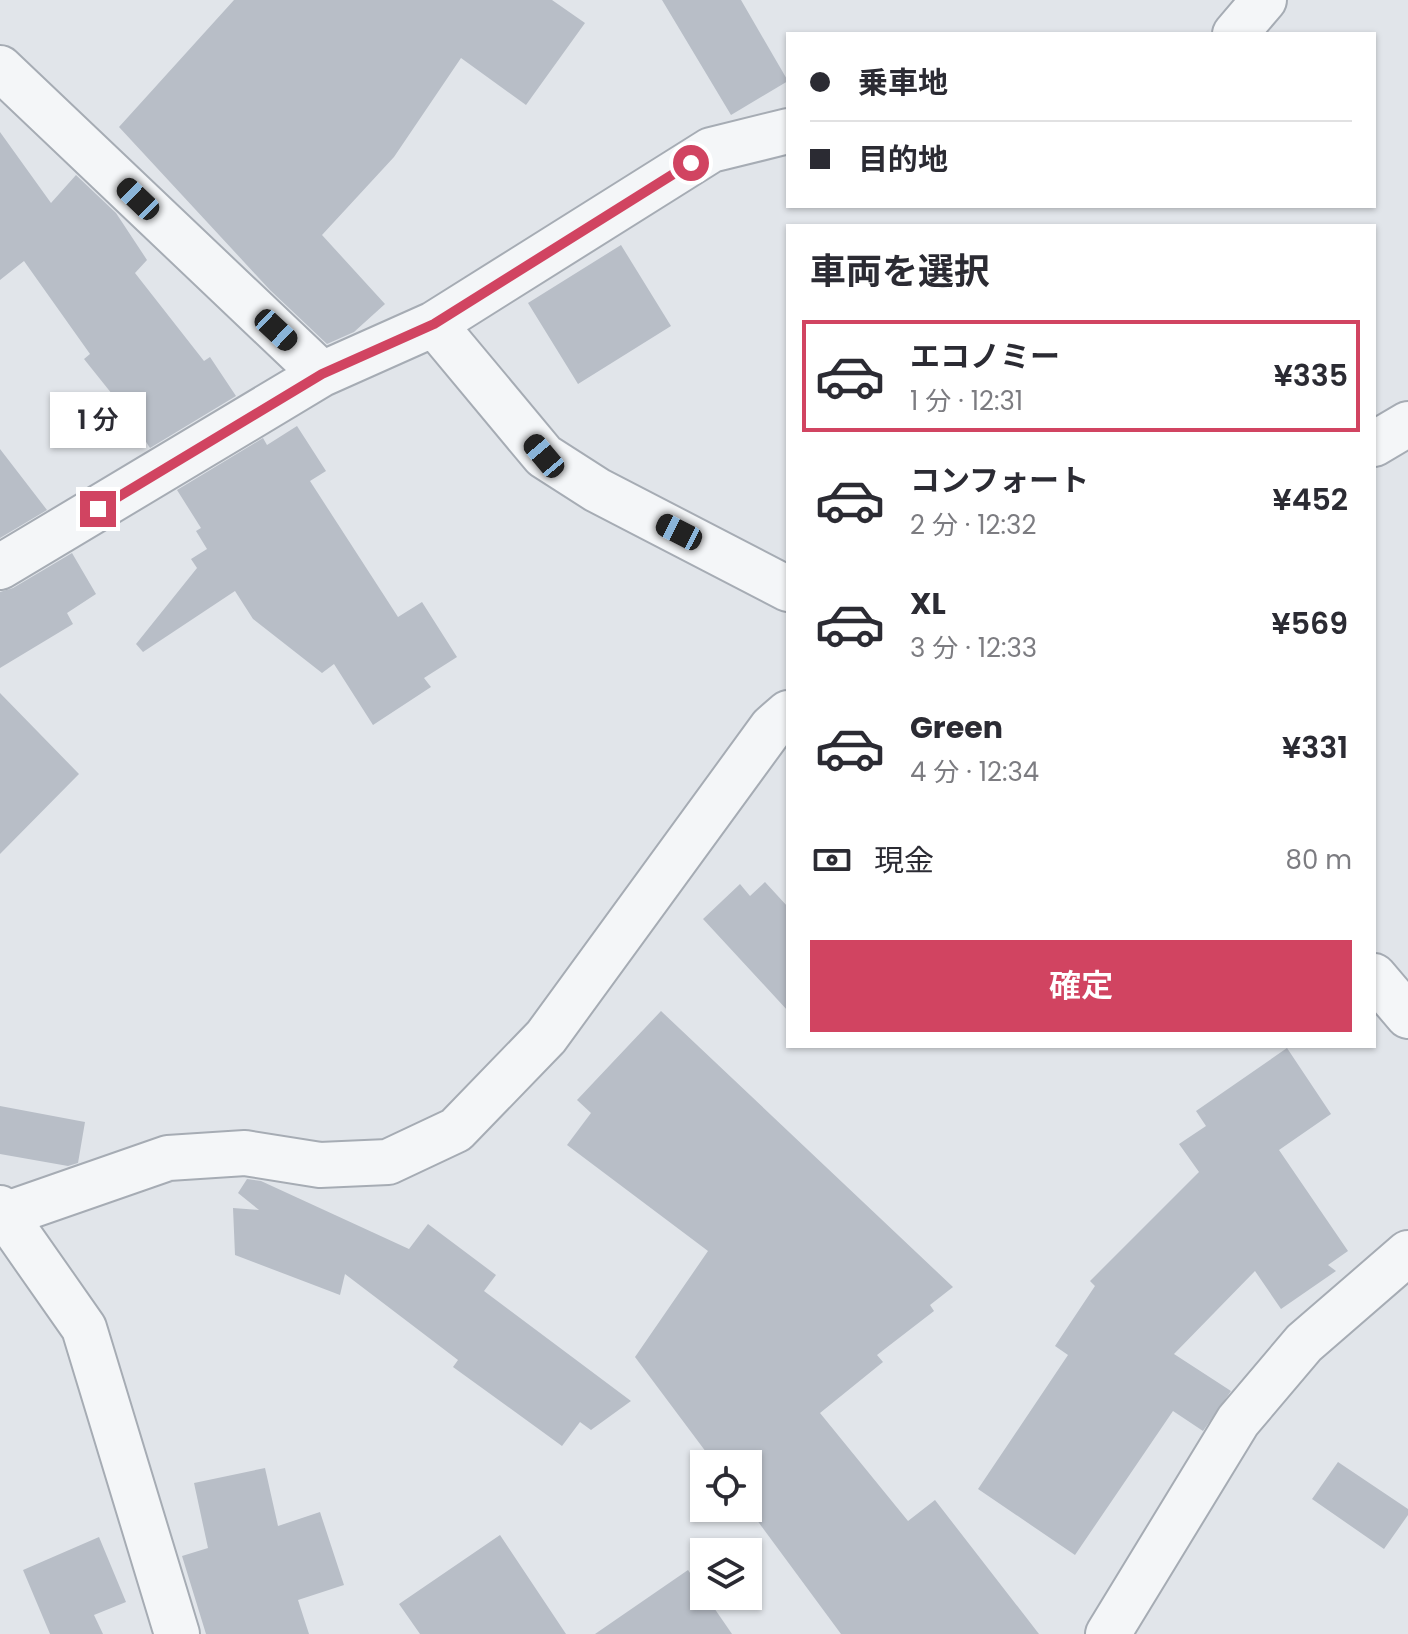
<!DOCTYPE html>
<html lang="ja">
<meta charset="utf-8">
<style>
:root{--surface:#fff;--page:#f2f2f3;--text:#2b2b33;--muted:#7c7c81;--line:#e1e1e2;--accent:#d14461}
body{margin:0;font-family:Poppins,"Noto Sans JP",sans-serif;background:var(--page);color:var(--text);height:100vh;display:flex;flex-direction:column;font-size:30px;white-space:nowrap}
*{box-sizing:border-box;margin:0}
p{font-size:26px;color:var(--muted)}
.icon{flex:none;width:44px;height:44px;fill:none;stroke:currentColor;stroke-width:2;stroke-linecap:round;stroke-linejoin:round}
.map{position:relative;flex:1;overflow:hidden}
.panel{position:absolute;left:786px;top:224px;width:590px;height:824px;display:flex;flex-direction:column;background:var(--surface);border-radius:0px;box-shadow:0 2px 6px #0004}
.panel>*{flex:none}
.hud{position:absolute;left:786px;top:32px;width:590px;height:176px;border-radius:0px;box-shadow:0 2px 6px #0004;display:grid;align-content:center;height:176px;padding:0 24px;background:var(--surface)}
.controls{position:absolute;left:690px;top:1450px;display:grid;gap:16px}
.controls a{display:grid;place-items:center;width:72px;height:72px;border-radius:0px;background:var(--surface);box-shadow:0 2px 6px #0004;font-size:40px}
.end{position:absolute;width:36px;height:36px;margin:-18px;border:10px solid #d14461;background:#fff;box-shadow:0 0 0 4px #fff}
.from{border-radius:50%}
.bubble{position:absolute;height:56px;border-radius:0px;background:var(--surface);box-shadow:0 2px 6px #0004;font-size:26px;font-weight:600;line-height:56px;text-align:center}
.car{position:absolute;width:24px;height:48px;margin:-24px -12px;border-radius:10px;box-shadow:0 0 6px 2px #0007;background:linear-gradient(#222 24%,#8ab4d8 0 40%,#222 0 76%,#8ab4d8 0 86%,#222 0)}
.hud b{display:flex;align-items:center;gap:28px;height:76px;font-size:30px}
.hud b+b{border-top:2px solid var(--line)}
.hud i{width:20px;height:20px;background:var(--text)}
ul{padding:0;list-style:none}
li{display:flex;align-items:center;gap:24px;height:112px;margin:0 16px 12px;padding:0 8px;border:4px solid transparent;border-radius:0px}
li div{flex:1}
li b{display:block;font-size:30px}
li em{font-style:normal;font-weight:600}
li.current{border-color:var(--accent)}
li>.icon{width:72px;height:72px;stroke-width:1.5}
h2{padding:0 24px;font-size:36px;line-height:96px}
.pay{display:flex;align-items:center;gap:20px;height:88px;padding:0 24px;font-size:30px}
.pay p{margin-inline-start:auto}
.primary-button{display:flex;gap:16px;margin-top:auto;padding:16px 24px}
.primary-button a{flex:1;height:92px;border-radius:0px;background:var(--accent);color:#fff;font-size:32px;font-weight:600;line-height:92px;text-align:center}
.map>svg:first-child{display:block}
</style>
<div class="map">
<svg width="1408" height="1634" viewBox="0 0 1408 1634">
<rect width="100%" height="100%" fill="#e1e5ea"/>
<path fill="#b8bec7" d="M234 0H552L585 23 526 105 461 58 394 157 322 235 385 304 354 332 327 344 270 290 119 127Z
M662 0H741L788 81 731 115Z
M0 132 51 203 76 175 116 213 147 260 135 273 204 361 210 357 236 396 150 448 128 414 84 359 90 354 24 261 0 280Z
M621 245 671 326 578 384 528 303Z
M297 426 326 471 310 481 398 617 422 602 457 657 424 678 431 687 373 725 334 664 322 673 253 619 235 591 143 652 136 644 197 568 191 559 207 549 196 531 201 528 177 490 263 438 267 445Z
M0 449 47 510 0 538Z
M72 553 96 594 67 613 73 624 0 668V592L13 588Z
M0 693 79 774 0 854Z
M765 882 788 907V1011L703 919 740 884 750 896Z
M661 1011 953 1287 930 1305 934 1311 877 1355 883 1362 820 1413 908 1521 935 1500 1039 1634H841L748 1508V1464H715L635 1357 708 1251 567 1145 591 1113 577 1100Z
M1287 1048 1331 1114 1279 1150 1348 1251 1328 1265 1336 1271 1281 1309 1255 1271 1174 1354 1231 1391 1203 1431 1173 1411 1075 1555 978 1489 1068 1355 1055 1346 1095 1286 1090 1281 1199 1172 1179 1144 1206 1126 1196 1111Z
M0 1106 85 1122 78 1163 68 1166 0 1154Z
M247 1179 261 1181 409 1249 428 1224 496 1275 484 1291 631 1401 591 1430 580 1422 562 1446 453 1367 458 1360 345 1274 340 1295 235 1255 233 1208 259 1210 238 1193Z
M1338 1462 1408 1509V1515L1384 1549 1312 1499Z
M265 1468 278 1526 320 1512 344 1585 298 1600 309 1634H206L182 1556 208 1548 194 1483Z
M500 1535 566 1634H420L399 1604Z
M99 1537 126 1602 94 1615 103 1634H50L23 1570Z
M688 1570 732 1634H595Z"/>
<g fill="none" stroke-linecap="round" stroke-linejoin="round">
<g stroke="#a6acb4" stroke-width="48">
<path id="minor" d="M1235 34 1264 0
M0 68 322 374
M434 324 544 456 597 490 788 589
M1374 444 1408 424
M0 567 322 374 434 324 711 150 788 131
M1374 976 1408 1016
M0 1208 84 1328 177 1634
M7 1214 168 1158 245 1153 320 1165 388 1162 456 1130 546 1037 772 727 788 713
M1108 1634 1238 1421 1304 1343 1408 1253"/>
</g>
<use href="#minor" stroke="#f4f6f8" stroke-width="44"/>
</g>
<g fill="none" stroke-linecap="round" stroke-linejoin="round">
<path stroke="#d14461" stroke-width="10" d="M98 509 322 374 434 324 691 163"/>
</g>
</svg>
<div class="controls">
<a><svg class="icon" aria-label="locate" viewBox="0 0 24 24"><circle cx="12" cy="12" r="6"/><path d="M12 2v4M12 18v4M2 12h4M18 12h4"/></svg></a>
<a><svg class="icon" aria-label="layers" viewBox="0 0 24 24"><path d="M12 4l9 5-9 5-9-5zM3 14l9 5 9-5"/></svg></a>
</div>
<i class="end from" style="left:691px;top:163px"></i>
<i class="end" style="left:98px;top:509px"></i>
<div class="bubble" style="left:50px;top:392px;width:96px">1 分</div>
<i class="car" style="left:138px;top:199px;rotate:314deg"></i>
<i class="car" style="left:276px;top:330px;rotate:133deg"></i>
<i class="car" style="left:544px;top:456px;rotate:320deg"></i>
<i class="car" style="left:679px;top:532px;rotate:297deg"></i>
<div class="hud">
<b><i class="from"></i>乗車地</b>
<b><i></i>目的地</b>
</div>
<section class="panel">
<h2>車両を選択</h2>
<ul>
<li class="current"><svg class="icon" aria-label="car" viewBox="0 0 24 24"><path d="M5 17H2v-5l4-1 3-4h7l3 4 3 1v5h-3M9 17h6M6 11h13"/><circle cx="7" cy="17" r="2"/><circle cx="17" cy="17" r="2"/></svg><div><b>エコノミー</b><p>1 分 · 12:31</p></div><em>¥335</em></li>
<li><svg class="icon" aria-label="car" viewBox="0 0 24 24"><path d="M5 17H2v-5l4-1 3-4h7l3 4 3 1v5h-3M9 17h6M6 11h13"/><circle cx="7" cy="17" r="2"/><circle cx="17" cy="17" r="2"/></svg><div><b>コンフォート</b><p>2 分 · 12:32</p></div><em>¥452</em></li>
<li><svg class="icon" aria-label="car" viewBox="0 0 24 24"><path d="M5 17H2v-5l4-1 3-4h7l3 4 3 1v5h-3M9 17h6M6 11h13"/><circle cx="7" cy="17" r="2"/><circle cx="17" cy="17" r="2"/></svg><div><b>XL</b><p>3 分 · 12:33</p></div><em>¥569</em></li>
<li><svg class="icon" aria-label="car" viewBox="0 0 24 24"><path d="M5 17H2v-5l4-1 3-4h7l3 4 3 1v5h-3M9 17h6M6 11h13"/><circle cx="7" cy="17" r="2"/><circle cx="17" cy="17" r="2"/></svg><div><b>Green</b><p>4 分 · 12:34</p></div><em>¥331</em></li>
</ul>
<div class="pay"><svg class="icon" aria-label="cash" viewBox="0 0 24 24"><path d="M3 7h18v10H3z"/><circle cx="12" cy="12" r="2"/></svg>現金<p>80 m</p></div>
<div class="primary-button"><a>確定</a></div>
</section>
</div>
